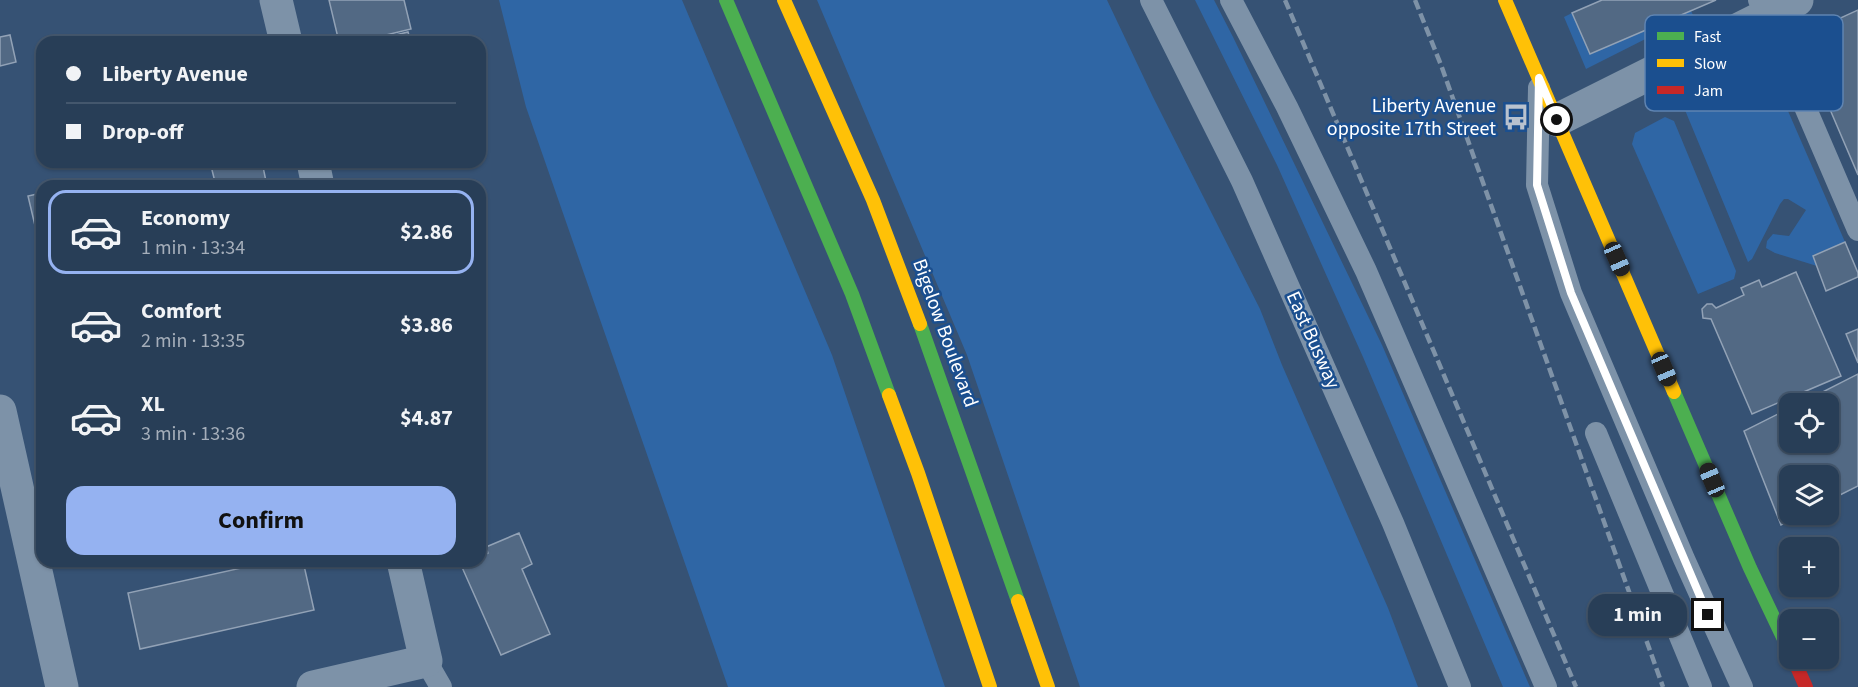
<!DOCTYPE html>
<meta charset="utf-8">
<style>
:root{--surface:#283e57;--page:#30455d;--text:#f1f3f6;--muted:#a5aeba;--line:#44576d;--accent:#95b2f1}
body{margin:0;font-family:"Source Sans 3",sans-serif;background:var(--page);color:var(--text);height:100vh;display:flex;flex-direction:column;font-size:22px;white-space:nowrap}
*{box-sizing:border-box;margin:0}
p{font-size:20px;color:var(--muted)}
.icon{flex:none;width:33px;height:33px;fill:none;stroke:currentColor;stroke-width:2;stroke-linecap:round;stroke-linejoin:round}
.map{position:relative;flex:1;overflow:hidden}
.drawer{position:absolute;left:36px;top:180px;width:450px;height:387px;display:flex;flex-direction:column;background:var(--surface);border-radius:18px;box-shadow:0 2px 4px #0004,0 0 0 2px var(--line)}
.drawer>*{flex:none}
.banner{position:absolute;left:36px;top:36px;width:450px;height:132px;border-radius:18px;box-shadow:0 2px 4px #0004,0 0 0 2px var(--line);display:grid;align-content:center;height:132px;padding:0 30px;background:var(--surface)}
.tools{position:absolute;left:1779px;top:393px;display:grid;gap:12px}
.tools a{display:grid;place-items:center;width:60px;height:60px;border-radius:12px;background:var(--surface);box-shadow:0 2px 4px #0004,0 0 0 2px var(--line);font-size:30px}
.end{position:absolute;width:27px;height:27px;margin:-14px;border:8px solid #fff;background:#111;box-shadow:0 0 0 3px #111}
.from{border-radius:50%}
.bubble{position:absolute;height:42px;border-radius:18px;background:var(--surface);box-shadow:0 2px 4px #0004,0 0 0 2px var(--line);font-size:20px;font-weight:700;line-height:42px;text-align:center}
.car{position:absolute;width:18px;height:36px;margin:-18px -9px;border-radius:8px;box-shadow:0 0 4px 2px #0007;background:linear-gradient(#222 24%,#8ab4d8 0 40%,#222 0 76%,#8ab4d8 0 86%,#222 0)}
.banner b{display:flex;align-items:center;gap:21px;height:57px;font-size:22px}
.banner b+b{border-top:2px solid var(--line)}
.banner i{width:15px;height:15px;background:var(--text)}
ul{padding:10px 0 0;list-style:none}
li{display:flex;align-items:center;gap:18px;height:84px;margin:0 12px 9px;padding:0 18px;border:3px solid transparent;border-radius:18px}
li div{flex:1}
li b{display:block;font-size:22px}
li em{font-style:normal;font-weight:700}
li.on{border-color:var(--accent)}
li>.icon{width:54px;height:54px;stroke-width:1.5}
.action{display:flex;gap:12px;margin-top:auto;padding:12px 30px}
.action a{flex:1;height:69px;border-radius:18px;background:var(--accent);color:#111;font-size:24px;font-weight:700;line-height:69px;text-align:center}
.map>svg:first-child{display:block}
</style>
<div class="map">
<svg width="1858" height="687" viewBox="0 0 1858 687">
<rect width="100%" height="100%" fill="#365274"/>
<path fill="#2f66a5" d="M499 0H682L832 355 945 687H728L526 107Z
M817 0H1107L1153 97 1260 309 1282 365 1388 608 1418 687H1080L967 355Z
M1195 0H1214L1233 37 1382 345 1530 687H1503L1363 357 1277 165Z
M1691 11 1693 15 1586 69 1564 17 1572 13 1590 54Z
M1765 58 1845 242 1813 255 1817 266 1775 253 1766 248 1767 241 1773 234 1789 236 1806 210 1788 199H1784L1780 204 1752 259 1748 262 1680 98Z
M1665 117 1674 121 1736 271 1734 279 1698 294 1632 144 1635 133Z"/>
<path fill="#526984" stroke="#92a2b6" stroke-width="1.5" d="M329 0H404L411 29 357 42H339Z
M1602 0H1716L1590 54 1572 13Z
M1858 10V175L1799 37Z
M408 32 411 42H367Z
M10 35 16 62 0 66V37Z
M210 162H262L267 186H216Z
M42 193V251H41L28 196Z
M1845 242 1858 273V277L1826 291 1813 256Z
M1796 272 1841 376 1752 414 1711 319 1703 318 1702 309 1707 304H1712L1716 308 1744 295 1741 288 1759 280 1762 287Z
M1858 329V363L1846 334Z
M1858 374V486L1828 501V476H1790V514H1802L1781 525 1744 431 1790 408V442H1828V404H1799Z
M519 533 532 564 522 569 550 634 501 655 461 565 470 561H480V557L488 553 486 547Z
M273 561H303L314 610 140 649 128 593Z"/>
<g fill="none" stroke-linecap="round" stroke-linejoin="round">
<path stroke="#7d92a8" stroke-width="22" d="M1151 0 1242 181 1393 523 1460 687
M1231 0 1287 107 1366 271 1546 687
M1759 0 1858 230
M1539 88 1537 185 1571 293 1684 559 1742 687
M1596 433 1701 687
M426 661 441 687"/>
<path stroke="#7d92a8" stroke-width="33" d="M276 0 286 42
M1557 120 1797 0
M313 162 318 186
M0 411 62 687
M313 687 426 661 403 561"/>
<path stroke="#4caf50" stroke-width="14" d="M726 0 852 294 889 395
M920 324 1018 601
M1674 392 1750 568 1790 652"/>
<path stroke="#ffc107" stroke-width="14" d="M784 0 873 200 920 324
M1505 0 1674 392
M889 395 918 473 990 687
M1018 601 1048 687"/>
<path stroke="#c62828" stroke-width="14" d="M1793 658 1806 687"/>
<path stroke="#7e92a7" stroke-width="4.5" stroke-dasharray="10 4.5" stroke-linecap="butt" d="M1285 0 1576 687
M1415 0 1441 65 1663 687"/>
</g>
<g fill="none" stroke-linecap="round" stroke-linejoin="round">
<path stroke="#fff" stroke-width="8" d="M1557 120 1539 78 1537 185 1571 293 1708 615"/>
</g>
<defs>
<g id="bus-bare" transform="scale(2.07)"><path d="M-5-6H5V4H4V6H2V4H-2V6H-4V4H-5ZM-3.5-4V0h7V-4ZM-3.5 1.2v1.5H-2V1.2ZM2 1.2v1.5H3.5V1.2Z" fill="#b9c2ce" stroke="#1b4f8f" stroke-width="2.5" paint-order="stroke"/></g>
</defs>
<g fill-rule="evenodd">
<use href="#bus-bare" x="1516" y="117"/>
</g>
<g text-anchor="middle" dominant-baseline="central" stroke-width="5" stroke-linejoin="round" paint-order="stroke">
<g font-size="20" fill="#fff" stroke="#1b4f8f" text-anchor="end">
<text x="1496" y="106">Liberty Avenue<tspan x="1496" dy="23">opposite 17th Street</tspan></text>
</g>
<g font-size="20" fill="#fff" stroke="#1b4f8f">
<text transform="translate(945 333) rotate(70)">Bigelow Boulevard</text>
<text transform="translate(1313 340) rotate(66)">East Busway</text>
</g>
</g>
<rect x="1645" y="15" width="198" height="96" rx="9" fill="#1b4f8f" stroke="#5f84b1" stroke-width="1.5"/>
<rect x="1657" y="32" width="27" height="8" fill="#4caf50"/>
<rect x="1657" y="59" width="27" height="8" fill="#ffc107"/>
<rect x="1657" y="86" width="27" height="8" fill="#c62828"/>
<g font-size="16" fill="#fff">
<text x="1694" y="42">Fast</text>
<text x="1694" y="69">Slow</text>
<text x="1694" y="96">Jam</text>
</g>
</svg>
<div class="tools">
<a><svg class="icon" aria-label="locate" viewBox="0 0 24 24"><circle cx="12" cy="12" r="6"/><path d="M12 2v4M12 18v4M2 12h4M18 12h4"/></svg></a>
<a><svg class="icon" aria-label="layers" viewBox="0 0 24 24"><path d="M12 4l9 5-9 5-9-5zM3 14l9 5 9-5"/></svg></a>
<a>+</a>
<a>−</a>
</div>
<i class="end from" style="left:1557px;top:120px"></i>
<i class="end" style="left:1708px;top:615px"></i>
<div class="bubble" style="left:1588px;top:594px;width:99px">1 min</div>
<i class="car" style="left:1617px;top:259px;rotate:156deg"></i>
<i class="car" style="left:1664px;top:369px;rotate:157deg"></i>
<i class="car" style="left:1712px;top:480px;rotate:337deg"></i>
<div class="banner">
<b><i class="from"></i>Liberty Avenue</b>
<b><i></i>Drop-off</b>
</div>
<section class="drawer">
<ul>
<li class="on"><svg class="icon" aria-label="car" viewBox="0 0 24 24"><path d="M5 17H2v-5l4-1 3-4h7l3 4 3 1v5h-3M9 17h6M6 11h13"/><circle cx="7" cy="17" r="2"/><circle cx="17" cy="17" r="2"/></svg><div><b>Economy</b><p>1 min · 13:34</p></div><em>$2.86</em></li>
<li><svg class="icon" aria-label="car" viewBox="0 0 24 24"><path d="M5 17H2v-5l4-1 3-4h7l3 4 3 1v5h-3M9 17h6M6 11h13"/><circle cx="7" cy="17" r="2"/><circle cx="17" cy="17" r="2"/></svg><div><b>Comfort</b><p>2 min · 13:35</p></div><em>$3.86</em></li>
<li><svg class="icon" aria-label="car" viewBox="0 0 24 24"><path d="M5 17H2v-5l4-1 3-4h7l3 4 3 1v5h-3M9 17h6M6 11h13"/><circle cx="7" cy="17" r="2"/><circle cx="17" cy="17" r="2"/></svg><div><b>XL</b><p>3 min · 13:36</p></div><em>$4.87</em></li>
</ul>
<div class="action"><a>Confirm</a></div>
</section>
</div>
